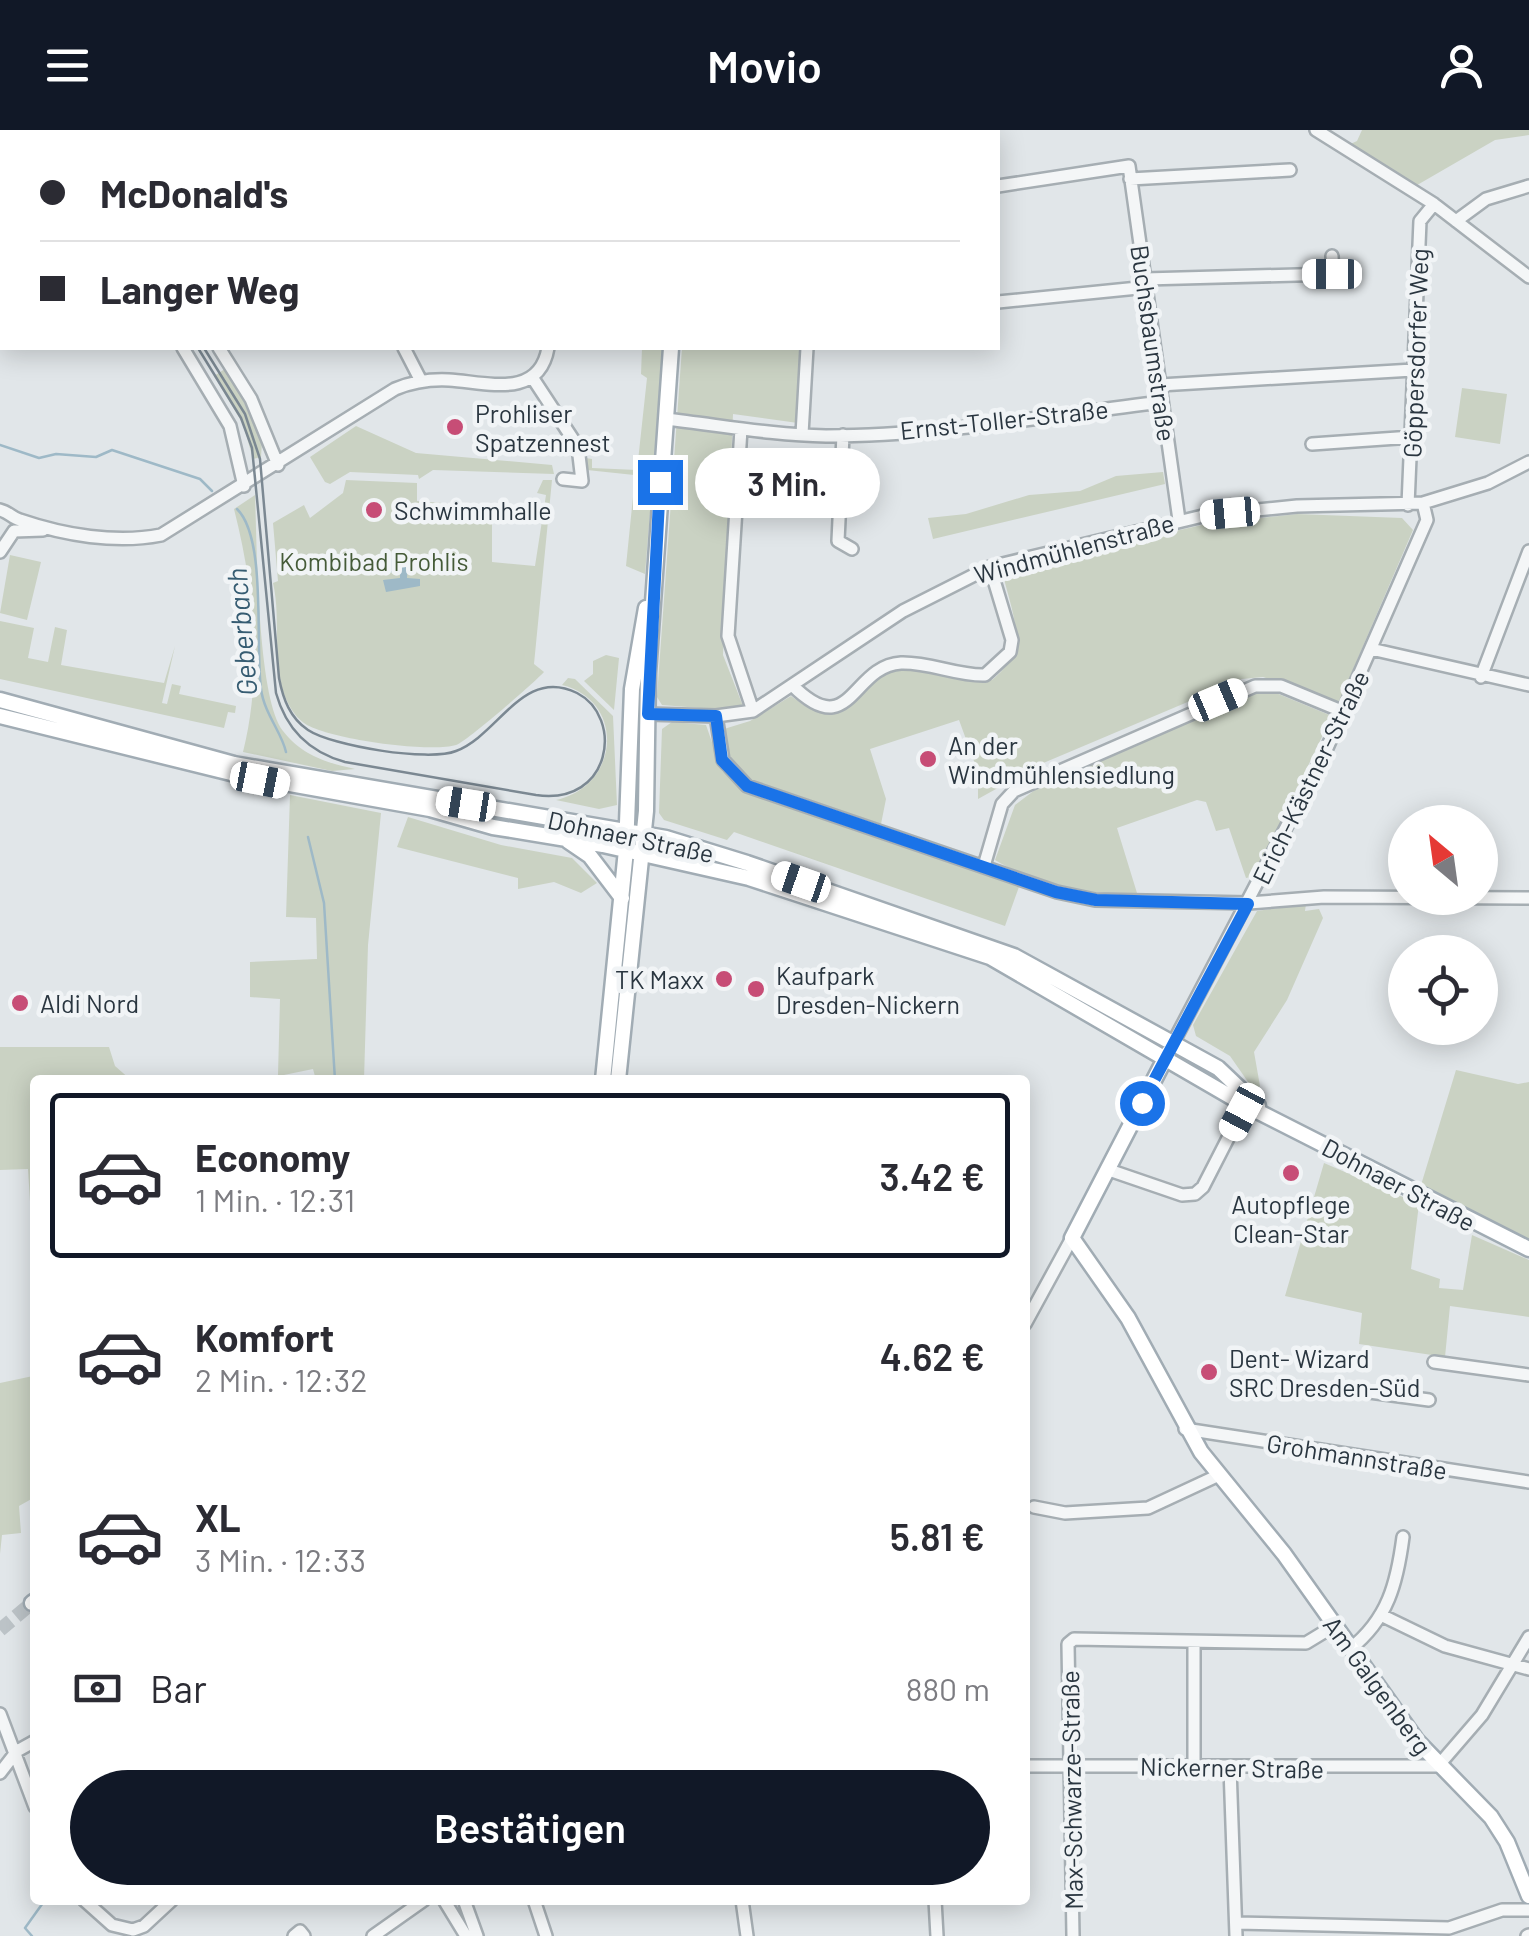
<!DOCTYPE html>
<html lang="de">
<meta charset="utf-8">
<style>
:root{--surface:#fff;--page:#f7f7f7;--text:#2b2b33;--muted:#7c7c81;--line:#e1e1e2;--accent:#111827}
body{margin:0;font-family:Barlow,sans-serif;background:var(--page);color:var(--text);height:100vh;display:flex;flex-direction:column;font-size:38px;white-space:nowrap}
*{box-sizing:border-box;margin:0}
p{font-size:32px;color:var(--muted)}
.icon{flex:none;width:55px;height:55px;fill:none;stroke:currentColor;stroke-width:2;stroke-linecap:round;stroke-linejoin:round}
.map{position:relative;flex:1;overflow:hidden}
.side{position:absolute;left:30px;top:945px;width:1000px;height:830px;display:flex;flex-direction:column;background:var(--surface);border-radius:10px;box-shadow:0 5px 25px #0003}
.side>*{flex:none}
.guide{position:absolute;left:0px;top:0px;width:1000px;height:220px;box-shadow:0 5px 25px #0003;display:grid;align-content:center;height:220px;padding:0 40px;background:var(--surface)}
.needle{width:65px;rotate:331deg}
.fabs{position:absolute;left:1388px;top:675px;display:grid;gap:20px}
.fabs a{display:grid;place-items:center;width:110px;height:110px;border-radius:50%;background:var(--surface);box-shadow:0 5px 25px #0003;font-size:50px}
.end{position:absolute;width:45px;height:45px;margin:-22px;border:12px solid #1a73e8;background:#fff;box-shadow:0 0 0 5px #fff}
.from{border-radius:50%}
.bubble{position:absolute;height:70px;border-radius:35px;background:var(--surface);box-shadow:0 5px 25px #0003;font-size:32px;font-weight:600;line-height:70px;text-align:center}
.car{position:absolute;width:30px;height:60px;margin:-30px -15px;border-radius:12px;box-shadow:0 0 8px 2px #0007;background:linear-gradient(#fff 24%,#345 0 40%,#fff 0 76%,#345 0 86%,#fff 0)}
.guide b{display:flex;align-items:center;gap:35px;height:95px;font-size:38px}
.guide b+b{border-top:2px solid var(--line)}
.guide i{width:25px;height:25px;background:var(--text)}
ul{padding:18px 0 0;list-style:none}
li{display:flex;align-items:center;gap:30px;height:165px;margin:0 20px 15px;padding:0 20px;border:5px solid transparent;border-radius:10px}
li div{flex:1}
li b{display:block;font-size:38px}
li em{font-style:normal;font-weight:600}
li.on{border-color:var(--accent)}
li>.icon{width:90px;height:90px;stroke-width:1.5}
.pay{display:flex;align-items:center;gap:25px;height:110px;padding:0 40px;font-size:38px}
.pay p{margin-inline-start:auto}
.action{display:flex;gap:20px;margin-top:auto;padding:20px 40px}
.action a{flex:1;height:115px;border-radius:60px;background:var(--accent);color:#fff;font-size:40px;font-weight:600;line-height:115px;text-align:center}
header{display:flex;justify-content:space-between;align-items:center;height:130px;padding:0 40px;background:var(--accent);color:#fff;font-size:45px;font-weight:600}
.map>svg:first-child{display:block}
</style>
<header><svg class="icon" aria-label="menu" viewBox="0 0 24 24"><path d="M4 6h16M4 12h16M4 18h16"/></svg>Movio<svg class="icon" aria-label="person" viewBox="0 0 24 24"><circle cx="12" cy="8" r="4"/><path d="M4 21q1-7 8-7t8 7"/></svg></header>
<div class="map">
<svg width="1529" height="1806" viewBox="0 0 1529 1806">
<rect width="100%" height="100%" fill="#e1e6e9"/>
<path fill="#cad2c3" d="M1362 0H1529V5L1495 10 1412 58 1346 16 1357 11Z
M642 218H663L653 347 587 340 586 328 592 329V338L637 340 647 248 641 244Z
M682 218H800L798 293 733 284 723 525 743 576 726 580 662 575 657 567Z
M228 237 262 312 261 327 253 329 243 294 214 246Z
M1462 258 1507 264 1500 314 1455 307Z
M356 296 416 323 552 335 554 344 433 340 419 349 418 345 350 342 330 354 325 352 310 327Z
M1163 342 1165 354 933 409 928 388 966 384 1029 365 1080 361 1116 346Z
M346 350 417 353V371L492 377V432L535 436 546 365 537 363 543 350H552L534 534 544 542C534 553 467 611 456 615 430 623 326 609 304 593 298 589 292 581 289 575 270 540 282 491 273 453L278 451 273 393 304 375 310 388 343 363Z
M634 357 652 358 645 444 626 436Z
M255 365C257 412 257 568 283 601 303 626 325 632 355 639L332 641 243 622C263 542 254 458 234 379Z
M1297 384 1402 388 1413 400 1339 572 1263 547 1242 549 1041 634 978 669V642L959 590 870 619 886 669 881 694 751 650 729 629 724 599 750 591 791 566 805 576 839 583C859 575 868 550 888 542 919 529 960 553 992 550 1029 521 1014 488 1004 449L1010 439 1206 394Z
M10 425 41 432 27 490 0 483Z
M0 491 34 498 28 528 48 532 55 497 67 500 61 535 164 553 175 516 162 573 167 574 172 554 181 556 179 564 236 576 235 583 228 582 224 598 0 549Z
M606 525 619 528 614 580 584 551 593 544V531Z
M568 548 575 549 613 586 617 675 599 679 556 670C620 656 626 571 562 555Z
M1269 560 1332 586 1255 746 1246 748 1229 698 1216 701 1206 672 1197 670 1117 698 1137 763C1090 767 1036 754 995 730L1015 675 1044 653 1252 563Z
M672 592 706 595 722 641 743 658 1020 754 1005 796 734 702 727 710 664 690 659 683 662 599Z
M290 665 381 683 368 815 364 950H316L313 939 279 946V950H254L278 945 280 869 250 867V832L317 829 316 788 286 787Z
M408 687 501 715 572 728 597 753 581 763 554 752 518 759V748L397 717Z
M1306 774 1305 781 1319 779 1323 788 1287 870 1254 922 1260 956 1255 962 1230 926 1196 906 1193 895 1257 781Z
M0 917H109L115 936 131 950H35V1153L28 1039 0 1040Z
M1456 940 1518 954 1529 952V1109L1421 1055Z
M1324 1033 1419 1074 1411 1139 1440 1149 1439 1158 1463 1160 1472 1105 1529 1130V1187L1450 1176 1445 1227 1359 1214 1362 1183 1285 1166Z
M33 1246 35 1367 19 1376 21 1403 2 1405 0 1424V1253Z"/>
<path fill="#9eb9c7" d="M376 428 408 429 407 448 420 449V456L386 462 383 450 400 448V443L375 441Z"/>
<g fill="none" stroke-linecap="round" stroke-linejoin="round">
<path stroke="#9eb9c7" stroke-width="2.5" d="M0 315 39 328 56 324 96 327 112 320 200 349 212 361
M237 379C267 408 255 515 261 559 264 583 282 603 286 622
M308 707 324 773 335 950
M35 1629V1644
M32 1806 25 1798 45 1770"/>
<path stroke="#bcc3c7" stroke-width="14" stroke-dasharray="14 7" stroke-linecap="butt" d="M0 1500 32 1473"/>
<g stroke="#a6aeb3" stroke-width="16">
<path id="minor" d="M386 0 398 2
M1316 0 1434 74 1529 147
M105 2 106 0
M135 2V0
M254 2V0
M579 2 580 0
M0 42 2 43
M1130 49 1290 40
M998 56 1129 36 1179 390
M1456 91 1486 69 1529 56
M1145 149 1333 144 1332 126
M998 172 1148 157
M0 209 2 207
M183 218 230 296 244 356
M219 218 251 269 278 335
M404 218 421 251
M532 247 578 317 582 351 563 349
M1160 255 1413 240
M665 289C719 295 772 305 826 306 938 306 1051 285 1162 272
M741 299 728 506 753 581
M802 304 807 218
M843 305 838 411 852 419
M1312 314 1412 307
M1408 375 1420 91 1434 74
M0 380C9 382 12 388 20 390 64 405 116 414 161 405L395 259C412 252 430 249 449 250 485 252 539 270 548 218
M0 422 14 401 43 400
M1371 519 1529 555
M1481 547 1529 421
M792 555C851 614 851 536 901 533 930 532 957 546 985 545L1010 522 1012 510 990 437
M648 584 716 586 753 581 903 481 990 437 1207 385 1297 376 1423 373 1488 353 1529 332
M716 586 723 630 747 656 1057 762 1095 770 1249 773 1324 767 1529 768
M984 736 1002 674 1014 661 1255 556H1281L1344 582
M1173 913 1323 627 1427 390 1423 373
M1109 1040 1182 1065 1195 1064 1203 1057 1245 975
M1025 1194 1072 1108
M1434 1232 1529 1245
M1362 1261 1429 1270
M1185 1299 1529 1352
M1034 1377 1065 1383 1148 1378 1219 1345
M1383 1486 1445 1516 1529 1539
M1194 1513V1638
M1350 1519C1388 1489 1397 1453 1403 1407
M0 1584 35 1677
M1025 1636H1438L1482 1585 1529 1507
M1230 1638 1236 1806
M0 1643 17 1621 35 1611
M84 1770 112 1795 133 1800
M444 1770 466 1806
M464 1770 477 1806
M534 1770 546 1806
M742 1770 747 1806
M935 1770 937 1806
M1236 1793 1449 1798 1502 1780H1529
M133 1800 144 1796 172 1770
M294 1806 300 1801 304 1806
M373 1806 424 1770
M1073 1806 1068 1514 1074 1509 1306 1513 1334 1496
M1527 1806 1529 1805"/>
</g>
<g stroke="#a1acb4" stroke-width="19">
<path id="major" d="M691 2 692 0
M0 570 234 634 666 708 747 733 1014 826 1218 938 1258 976
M0 586 239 645 430 679 493 697 603 715 749 748 990 827 1245 975 1529 1119
M568 711 590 726 622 768
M1168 923 1072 1108 1128 1188 1201 1322 1284 1424 1417 1611 1491 1687 1507 1712 1529 1766
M603 950 626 720 632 559 646 478
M618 950 646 681 648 543 671 218
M32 1473 35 1471"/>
</g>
<use href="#minor" stroke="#f4f6f7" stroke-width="11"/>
<use href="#major" stroke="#fff" stroke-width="14"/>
<path stroke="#7b8892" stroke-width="2.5" d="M122 2V0
M198 218 241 288 252 318 276 563C286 599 309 622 345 632L536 665C612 676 624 587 577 563 523 536 499 605 456 621 429 632 332 616 308 600 290 588 283 569 279 548L260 329 245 284 204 218"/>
</g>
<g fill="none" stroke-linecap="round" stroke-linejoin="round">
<path stroke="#1a73e8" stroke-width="12" d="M660 352 648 584 716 586 722 630 747 656 1056 762 1096 770 1248 774 1142 973"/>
</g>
<g fill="#c74d76" stroke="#f1f4f6" stroke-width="4">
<circle cx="455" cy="297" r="10"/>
<circle cx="374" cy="380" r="10"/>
<circle cx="928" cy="629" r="10"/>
<circle cx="724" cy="849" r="10"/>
<circle cx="756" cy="859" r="10"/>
<circle cx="20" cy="873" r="10"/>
<circle cx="1291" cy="1043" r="10"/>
<circle cx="1209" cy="1242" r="10"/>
</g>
<g text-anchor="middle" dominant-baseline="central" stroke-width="9" stroke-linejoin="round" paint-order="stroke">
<g font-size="25" fill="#2a3640" stroke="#f1f4f6">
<text transform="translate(1154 213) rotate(82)">Buchsbaumstraße</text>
<text transform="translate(1415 223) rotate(-88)">Göppersdorfer Weg</text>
<text transform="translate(1004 289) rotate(-6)">Ernst-Toller-Straße</text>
<text transform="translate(1074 418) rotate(-15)">Windmühlenstraße</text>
<text transform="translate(1310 647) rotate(-64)">Erich-Kästner-Straße</text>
<text transform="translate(631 706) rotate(12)">Dohnaer Straße</text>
<text transform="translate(1399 1054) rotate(28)">Dohnaer Straße</text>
<text transform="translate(1357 1326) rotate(9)">Grohmannstraße</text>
<text transform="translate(1378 1555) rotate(54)">Am Galgenberg</text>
<text transform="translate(1232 1637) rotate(1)">Nickerner Straße</text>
<text transform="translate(1071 1660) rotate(-91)">Max-Schwarze-Straße</text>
</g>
<g font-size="25" fill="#2a3640" stroke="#f1f4f6" text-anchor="start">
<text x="475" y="283">Prohliser<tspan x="475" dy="29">Spatzennest</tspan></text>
<text x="394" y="380">Schwimmhalle</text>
<text x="948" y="615">An der<tspan x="948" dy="29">Windmühlensiedlung</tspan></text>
<text x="776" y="845">Kaufpark<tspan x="776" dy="29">Dresden-Nickern</tspan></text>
<text x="704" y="849" text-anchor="end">TK Maxx</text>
<text x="40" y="873">Aldi Nord</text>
<text x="1291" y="1074" text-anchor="middle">Autopflege<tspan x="1291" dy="29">Clean-Star</tspan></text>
<text x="1229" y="1228">Dent- Wizard<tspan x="1229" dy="29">SRC Dresden-Süd</tspan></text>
</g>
<g font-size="25" fill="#455b38" stroke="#f1f4f6">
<text x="374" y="431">Kombibad Prohlis</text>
</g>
<g font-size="28" font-style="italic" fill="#365c72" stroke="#f1f4f6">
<text transform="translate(241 502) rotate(-95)">Geberbach</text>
</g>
</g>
</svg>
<div class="fabs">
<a><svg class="needle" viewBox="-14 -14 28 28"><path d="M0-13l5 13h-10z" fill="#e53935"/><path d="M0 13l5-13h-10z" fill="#7c7c81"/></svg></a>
<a><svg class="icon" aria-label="locate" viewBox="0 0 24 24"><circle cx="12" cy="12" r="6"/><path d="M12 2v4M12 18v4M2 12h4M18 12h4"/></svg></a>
</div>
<i class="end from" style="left:1142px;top:973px"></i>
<i class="end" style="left:660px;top:352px"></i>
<div class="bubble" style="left:695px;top:318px;width:185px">3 Min.</div>
<i class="car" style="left:1332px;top:144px;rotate:270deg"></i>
<i class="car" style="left:1230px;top:383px;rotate:265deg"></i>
<i class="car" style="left:1218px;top:570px;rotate:67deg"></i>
<i class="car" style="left:260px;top:650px;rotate:101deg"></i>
<i class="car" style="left:466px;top:674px;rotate:279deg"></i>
<i class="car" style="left:801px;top:752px;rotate:289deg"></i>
<i class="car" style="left:1242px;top:982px;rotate:208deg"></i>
<div class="guide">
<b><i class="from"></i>McDonald's</b>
<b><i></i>Langer Weg</b>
</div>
<section class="side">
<ul>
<li class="on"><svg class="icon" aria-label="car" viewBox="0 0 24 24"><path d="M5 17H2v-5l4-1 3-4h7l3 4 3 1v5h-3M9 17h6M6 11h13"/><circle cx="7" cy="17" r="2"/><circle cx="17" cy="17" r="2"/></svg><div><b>Economy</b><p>1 Min. · 12:31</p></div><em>3.42 €</em></li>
<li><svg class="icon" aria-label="car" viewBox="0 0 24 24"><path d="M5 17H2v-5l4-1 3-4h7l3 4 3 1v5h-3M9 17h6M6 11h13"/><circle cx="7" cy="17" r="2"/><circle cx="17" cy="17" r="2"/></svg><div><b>Komfort</b><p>2 Min. · 12:32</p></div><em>4.62 €</em></li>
<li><svg class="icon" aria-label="car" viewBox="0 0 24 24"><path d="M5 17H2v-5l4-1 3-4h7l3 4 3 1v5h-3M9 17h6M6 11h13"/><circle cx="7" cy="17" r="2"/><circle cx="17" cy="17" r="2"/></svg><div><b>XL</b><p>3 Min. · 12:33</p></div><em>5.81 €</em></li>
</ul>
<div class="pay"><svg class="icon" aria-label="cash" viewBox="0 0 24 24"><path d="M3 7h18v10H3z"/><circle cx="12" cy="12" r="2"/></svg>Bar<p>880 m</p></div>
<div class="action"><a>Bestätigen</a></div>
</section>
</div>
